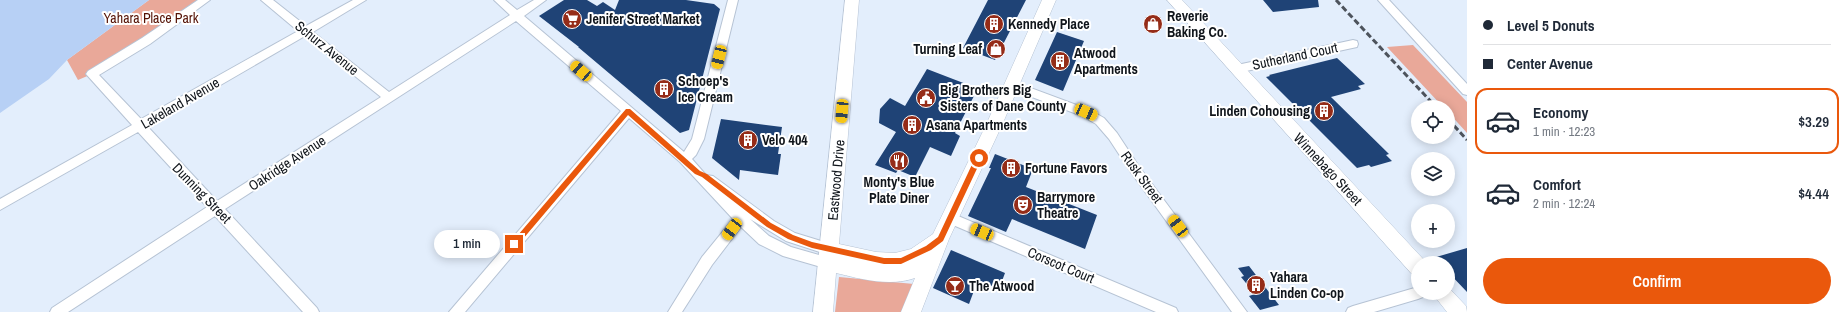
<!DOCTYPE html>
<meta charset="utf-8">
<style>
:root{--surface:#fff;--page:#f6f6f7;--text:#1f2937;--muted:#747a83;--line:#e0e1e3;--accent:#ea580c}
body{margin:0;font-family:"Archivo Narrow",sans-serif;background:var(--page);color:var(--text);height:100vh;display:flex;flex-direction:column;font-size:15px;white-space:nowrap}
*{box-sizing:border-box;margin:0}
p{font-size:13px;color:var(--muted)}
.icon{flex:none;width:22px;height:22px;fill:none;stroke:currentColor;stroke-width:2;stroke-linecap:round;stroke-linejoin:round}
.map{position:relative;flex:1;overflow:hidden}
.details{display:flex;flex-direction:column;background:var(--surface);width:380px}
.details>*{flex:none}
.hud{display:grid;align-content:center;height:88px;padding:0 16px;background:var(--surface)}
.fabs{position:absolute;left:1411px;top:100px;display:grid;gap:8px}
.fabs a{display:grid;place-items:center;width:44px;height:44px;border-radius:50%;background:var(--surface);box-shadow:0 2px 10px #0003;font-size:20px}
.end{position:absolute;width:18px;height:18px;margin:-9px;border:5px solid #ea580c;background:#fff;box-shadow:0 0 0 2px #fff}
.from{border-radius:50%}
.bubble{position:absolute;height:28px;border-radius:14px;background:var(--surface);box-shadow:0 2px 10px #0003;font-size:13px;font-weight:600;line-height:28px;text-align:center}
.car{position:absolute;width:12px;height:24px;margin:-12px -6px;border-radius:5px;box-shadow:0 0 3px 1px #0007;background:linear-gradient(#f5c518 24%,#345 0 40%,#f5c518 0 76%,#345 0 86%,#f5c518 0)}
.hud b{display:flex;align-items:center;gap:14px;height:38px;font-size:15px}
.hud b+b{border-top:1px solid var(--line)}
.hud i{width:10px;height:10px;background:var(--text)}
ul{padding:0;list-style:none}
li{display:flex;align-items:center;gap:12px;height:66px;margin:0 8px 6px;padding:0 8px;border:2px solid transparent;border-radius:12px}
li div{flex:1}
li b{display:block;font-size:15px}
li em{font-style:normal;font-weight:600}
li.active{border-color:var(--accent)}
li>.icon{width:36px;height:36px;stroke-width:1.5}
.button{display:flex;gap:8px;margin-top:auto;padding:8px 16px}
.button a{flex:1;height:46px;border-radius:24px;background:var(--accent);color:#fff;font-size:16px;font-weight:600;line-height:46px;text-align:center}
main{display:flex;flex:1;min-height:0}
.map>svg:first-child{display:block}
</style>
<main>
<div class="map">
<svg width="1467" height="312" viewBox="0 0 1467 312">
<rect width="100%" height="100%" fill="#e3eefc"/>
<path fill="#e9a899" d="M149 0H205L92 74 78 80 67 60Z
M1413 45 1467 102V133L1448 112V107H1443L1387 47Z
M839 277 914 284 901 312H835Z"/>
<path fill="#b7d0f5" d="M0 0H149L67 60 49 79 0 113Z"/>
<path fill="#1f4376" d="M564 0H587L597 6 603 2 615 10 619 0H686L714 4 720 9 689 130 680 133 578 47H579L539 16Z
M988 0H1026L995 60 963 48Z
M1263 0H1318L1319 7 1273 12Z
M1057 32 1084 41 1063 91 1035 80Z
M1337 58 1365 84 1358 86 1361 89 1331 97 1389 154 1386 155 1392 161 1371 167 1369 165 1357 168 1266 77 1270 76 1269 75Z
M927 69 966 84 965 86 973 89 971 94 974 96 955 133 960 136 951 156 930 147 915 177 898 170 896 173 875 165 896 132 879 123 880 109 890 98 905 106Z
M721 119 782 127 778 154H781L778 175 740 170 739 180 712 158Z
M995 154 1033 169 1026 187 1097 215 1085 249 1012 219 1006 232 968 216 991 168H989Z
M1467 248V292L1448 272V263H1427L1426 260Z
M951 250 1005 273 999 289 978 280 969 304 933 288Z
M1249 266 1279 305 1260 310 1249 296 1255 294 1241 277 1244 276 1238 268Z"/>
<g fill="none" stroke-linecap="round" stroke-linejoin="round">
<g stroke="#b6c3d4" stroke-width="2">
<path id="street" d="M198 0H210L150 44 99 75 141 119 298 31 261 0H273L306 26 353 0H366L313 32 389 92 510 15 494 0H505L517 10 534 0H546L524 16 684 152 692 139 728 0H738L704 139 696 155 692 159 706 175 713 176 774 221 795 233 834 245 836 249 834 253 829 255 786 241 750 219 769 236 791 247 833 259 835 263 833 267 828 269 783 256 759 244 741 227 712 265 682 312H668L702 257 733 219 680 162 629 118 465 312H449L621 111 516 21 225 209 317 308 319 312H303L215 216 68 312H50L52 308 207 207 138 132 0 210V199L132 125 86 74 88 71 142 38ZM305 36 381 97 217 201 148 127Z
M1378 0H1389L1467 84V95L1463 94Z
M1353 40 1357 41 1358 44 1357 47 1237 73 1232 69 1237 65Z
M1012 81 1090 110 1104 118 1117 133 1138 165 1247 312H1232L1130 171 1109 139 1096 124 1082 116 1008 88 1006 85Z
M951 213 1176 308 1178 312H1156L946 222 945 218 946 214Z
M1418 287V293H1425L1423 297 1418 299 1374 312H1346L1348 308 1353 306Z"/>
</g>
<g stroke="#b6c3d4" stroke-width="1">
<path id="secondary" d="M845 0H859L839 244 876 252 895 253 911 249 933 234 986 125 1042 0H1056L1002 125 949 239 921 312H901L915 278C890 287 861 279 836 273L833 312H813Z
M1167 0H1182L1425 261 1426 263H1418V275L1411 273Z
M1448 287 1466 306 1467 312H1447L1432 293H1448Z"/>
</g>
<use href="#street" fill="#fff" fill-rule="evenodd"/>
<use href="#secondary" fill="#fff" fill-rule="evenodd"/>
<path stroke="#4d535c" stroke-width="3" stroke-dasharray="6 3" stroke-linecap="butt" d="M1336 0 1436 107
M1448 119 1467 140"/>
</g>
<path fill="#ea580c" d="M626 109H630L700 171 707 174 771 223 793 235 812 242 884 258H901L926 246 938 237 976 156 979 155 982 158 943 241 931 250 901 264H884L812 248 788 239 767 227 702 177 695 174 628 115 517 246H512V242Z"/>
<defs>
<g id="supermarket-disc" transform="scale(1)"><circle r="9.5" fill="#952c18" stroke="#fff"/><path d="M-6-5.5h2.5l.6 2H6L4.5 2H-2.5L-4.4-4H-6ZM-1.5 3.2a1.3 1.3 0 1 0 .1 0ZM3 3.2a1.3 1.3 0 1 0 .1 0Z" fill="#fff"/></g>
<g id="building-disc" transform="scale(1)"><circle r="9.5" fill="#952c18" stroke="#fff"/><path d="M-4-6H4V6H1V3H-1V6H-4ZM-2.5-4.3h1.7v1.8h-1.7ZM.8-4.3h1.7v1.8H.8ZM-2.5-1h1.7V.8h-1.7ZM.8-1h1.7V.8H.8Z" fill="#fff"/></g>
<g id="shop-disc" transform="scale(1)"><circle r="9.5" fill="#952c18" stroke="#fff"/><path d="M-5-2.5h2.3a2.7 3.5 0 0 1 5.4 0H5L5.5 6h-11ZM-1.5-2.5h3a1.5 2.3 0 0 0-3 0Z" fill="#fff"/></g>
<g id="civic-disc" transform="scale(1)"><circle r="9.5" fill="#952c18" stroke="#fff"/><path d="M-.6-6.5H3V-4.5H.6V-3L4-1V1h2V6H-6V1h2V-1L-.6-3ZM-1.2 2.5V6h2.4V2.5Z" fill="#fff"/></g>
<g id="restaurant-disc" transform="scale(1)"><circle r="9.5" fill="#952c18" stroke="#fff"/><path d="M-5-6h1v4h1v-4h1v4h1v-4h1v5L-1.5 .5V6h-2V.5L-5-1ZM5-6V6H3V1.5H1.5Q1.5-4 5-6Z" fill="#fff"/></g>
<g id="theatre-disc" transform="scale(1)"><circle r="9.5" fill="#952c18" stroke="#fff"/><path d="M-5-5.5Q0-4 5-5.5V0Q5 5 0 6Q-5 5-5 0ZM-3.3-2.5H-1v1.5H-3.3ZM1-2.5H3.3v1.5H1ZM-2.8 1Q0 5.5 2.8 1Z" fill="#fff"/></g>
<g id="bar-disc" transform="scale(1)"><circle r="9.5" fill="#952c18" stroke="#fff"/><path d="M-6-5H6L.8 .8V4.5H3.5V6h-7V4.5H-.8V.8Z" fill="#fff"/></g>
</defs>
<g fill-rule="evenodd">
<use href="#supermarket-disc" x="572" y="19"/>
<use href="#building-disc" x="994" y="24"/>
<use href="#shop-disc" x="1153" y="24"/>
<use href="#shop-disc" x="996" y="49"/>
<use href="#building-disc" x="1060" y="61"/>
<use href="#building-disc" x="664" y="89"/>
<use href="#civic-disc" x="926" y="98"/>
<use href="#building-disc" x="1324" y="111"/>
<use href="#building-disc" x="912" y="125"/>
<use href="#building-disc" x="748" y="140"/>
<use href="#restaurant-disc" x="899" y="161"/>
<use href="#building-disc" x="1011" y="168"/>
<use href="#theatre-disc" x="1023" y="205"/>
<use href="#building-disc" x="1256" y="285"/>
<use href="#bar-disc" x="955" y="286"/>
</g>
<g text-anchor="middle" dominant-baseline="central" stroke-width="4" stroke-linejoin="round" paint-order="stroke">
<g font-size="14" font-weight="bold" fill="#10151b" stroke="#fff" text-anchor="start">
<text x="1167" y="16">Reverie<tspan x="1167" dy="16">Baking Co.</tspan></text>
<text x="586" y="19">Jenifer Street Market</text>
<text x="1008" y="24">Kennedy Place</text>
<text x="982" y="49" text-anchor="end">Turning Leaf</text>
<text x="1074" y="53">Atwood<tspan x="1074" dy="16">Apartments</tspan></text>
<text x="678" y="81">Schoep's<tspan x="678" dy="16">Ice Cream</tspan></text>
<text x="940" y="90">Big Brothers Big<tspan x="940" dy="16">Sisters of Dane County</tspan></text>
<text x="1310" y="111" text-anchor="end">Linden Cohousing</text>
<text x="926" y="125">Asana Apartments</text>
<text x="762" y="140">Velo 404</text>
<text x="1025" y="168">Fortune Favors</text>
<text x="899" y="182" text-anchor="middle">Monty's Blue<tspan x="899" dy="16">Plate Diner</tspan></text>
<text x="1037" y="197">Barrymore<tspan x="1037" dy="16">Theatre</tspan></text>
<text x="1270" y="277">Yahara<tspan x="1270" dy="16">Linden Co-op</tspan></text>
<text x="969" y="286">The Atwood</text>
</g>
<g font-size="14" fill="#541104" stroke="#fff">
<text x="151" y="18">Yahara Place Park</text>
</g>
<g font-size="14" fill="#10151b" stroke="#fff">
<text transform="translate(327 48) rotate(39)">Schurz Avenue</text>
<text transform="translate(1295 56) rotate(-12)">Sutherland Court</text>
<text transform="translate(180 103) rotate(-30)">Lakeland Avenue</text>
<text transform="translate(287 163) rotate(-33)">Oakridge Avenue</text>
<text transform="translate(1328 169) rotate(47)">Winnebago Street</text>
<text transform="translate(1142 177) rotate(54)">Rusk Street</text>
<text transform="translate(836 180) rotate(-85)">Eastwood Drive</text>
<text transform="translate(202 193) rotate(46)">Dunning Street</text>
<text transform="translate(1061 265) rotate(23)">Corscot Court</text>
</g>
</g>
</svg>
<div class="fabs">
<a><svg class="icon" aria-label="locate" viewBox="0 0 24 24"><circle cx="12" cy="12" r="6"/><path d="M12 2v4M12 18v4M2 12h4M18 12h4"/></svg></a>
<a><svg class="icon" aria-label="layers" viewBox="0 0 24 24"><path d="M12 4l9 5-9 5-9-5zM3 14l9 5 9-5"/></svg></a>
<a>+</a>
<a>−</a>
</div>
<i class="end from" style="left:979px;top:158px"></i>
<i class="end" style="left:514px;top:244px"></i>
<div class="bubble" style="left:434px;top:230px;width:66px">1 min</div>
<i class="car" style="left:719px;top:57px;rotate:194deg"></i>
<i class="car" style="left:581px;top:71px;rotate:311deg"></i>
<i class="car" style="left:842px;top:111px;rotate:185deg"></i>
<i class="car" style="left:1086px;top:112px;rotate:114deg"></i>
<i class="car" style="left:1178px;top:226px;rotate:323deg"></i>
<i class="car" style="left:732px;top:229px;rotate:217deg"></i>
<i class="car" style="left:982px;top:232px;rotate:293deg"></i>
</div>
<section class="details">
<div class="hud">
<b><i class="from"></i>Level 5 Donuts</b>
<b><i></i>Center Avenue</b>
</div>
<ul>
<li class="active"><svg class="icon" aria-label="car" viewBox="0 0 24 24"><path d="M5 17H2v-5l4-1 3-4h7l3 4 3 1v5h-3M9 17h6M6 11h13"/><circle cx="7" cy="17" r="2"/><circle cx="17" cy="17" r="2"/></svg><div><b>Economy</b><p>1 min · 12:23</p></div><em>$3.29</em></li>
<li><svg class="icon" aria-label="car" viewBox="0 0 24 24"><path d="M5 17H2v-5l4-1 3-4h7l3 4 3 1v5h-3M9 17h6M6 11h13"/><circle cx="7" cy="17" r="2"/><circle cx="17" cy="17" r="2"/></svg><div><b>Comfort</b><p>2 min · 12:24</p></div><em>$4.44</em></li>
</ul>
<div class="button"><a>Confirm</a></div>
</section>
</main>
